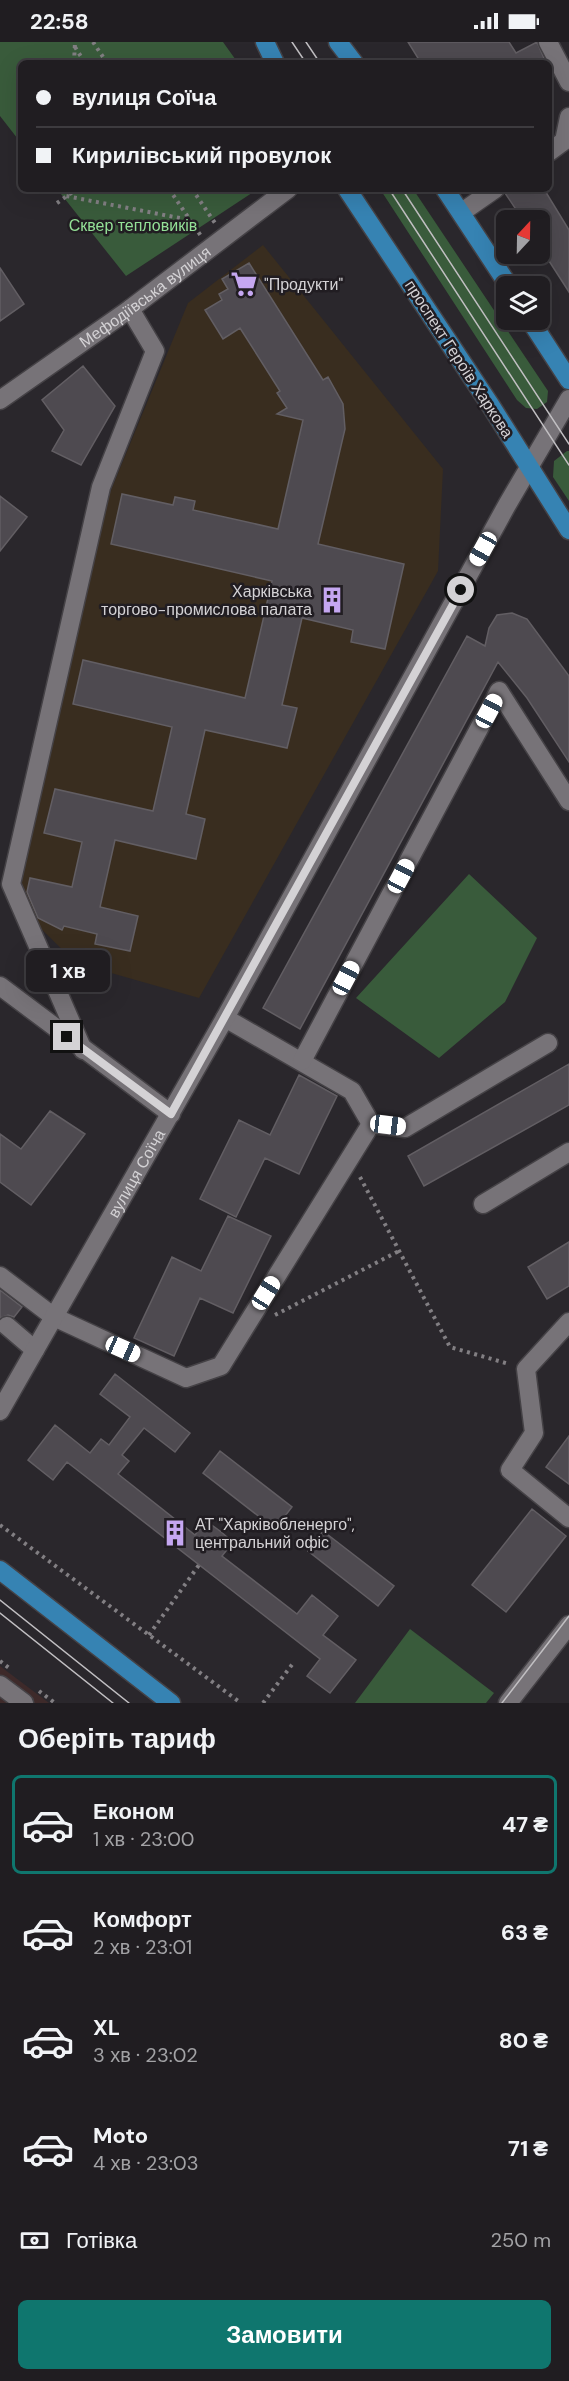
<!DOCTYPE html>
<html lang="uk">
<meta charset="utf-8">
<style>
:root{--surface:#201d21;--page:#2d2a2e;--text:#f1f3f6;--muted:#a2a2a5;--line:#3d3b3f;--accent:#0f766e}
body{margin:0;font-family:"DM Sans",sans-serif;background:var(--page);color:var(--text);height:100vh;display:flex;flex-direction:column;font-size:22px;white-space:nowrap}
*{box-sizing:border-box;margin:0}
p{font-size:20px;color:var(--muted)}
.icon{flex:none;width:33px;height:33px;fill:none;stroke:currentColor;stroke-width:2;stroke-linecap:round;stroke-linejoin:round}
.map{position:relative;height:1661px;overflow:hidden}
.panel{display:flex;flex-direction:column;background:var(--surface);flex:1}
.panel>*{flex:none}
.hud{position:absolute;left:18px;top:18px;width:534px;height:132px;border-radius:9px;box-shadow:0 6px 24px #0002,0 0 0 2px var(--line);display:grid;align-content:center;height:132px;padding:0 18px;background:var(--surface)}
.needle{width:39px;rotate:22deg}
.fabs{position:absolute;left:496px;top:168px;display:grid;gap:12px}
.fabs a{display:grid;place-items:center;width:54px;height:54px;border-radius:9px;background:var(--surface);box-shadow:0 6px 24px #0002,0 0 0 2px var(--line);font-size:30px}
.end{position:absolute;width:27px;height:27px;margin:-14px;border:8px solid #d4d2d5;background:#111;box-shadow:0 0 0 3px #111}
.from{border-radius:50%}
.bubble{position:absolute;height:42px;border-radius:9px;background:var(--surface);box-shadow:0 6px 24px #0002,0 0 0 2px var(--line);font-size:20px;font-weight:700;line-height:42px;text-align:center}
.car{position:absolute;width:18px;height:36px;margin:-18px -9px;border-radius:8px;box-shadow:0 0 4px 2px #0007;background:linear-gradient(#fff 24%,#345 0 40%,#fff 0 76%,#345 0 86%,#fff 0)}
.hud b{display:flex;align-items:center;gap:21px;height:57px;font-size:22px}
.hud b+b{border-top:2px solid var(--line)}
.hud i{width:15px;height:15px;background:var(--text)}
ul{padding:0;list-style:none}
li{display:flex;align-items:center;gap:18px;height:99px;margin:0 12px 9px;padding:0 6px;border:3px solid transparent;border-radius:9px}
li div{flex:1}
li b{display:block;font-size:22px}
li em{font-style:normal;font-weight:700}
li.active{border-color:var(--accent)}
li>.icon{width:54px;height:54px;stroke-width:1.5}
h2{padding:0 18px;font-size:27px;line-height:72px}
.pay{display:flex;align-items:center;gap:15px;height:66px;padding:0 18px;font-size:22px}
.pay p{margin-inline-start:auto}
.primary-button{display:flex;gap:12px;margin-top:auto;padding:12px 18px}
.primary-button a{flex:1;height:69px;border-radius:9px;background:var(--accent);color:#fff;font-size:24px;font-weight:700;line-height:69px;text-align:center}
.status{display:flex;justify-content:space-between;align-items:center;height:42px;padding:0 30px;background:var(--surface);direction:ltr}
.status svg{height:16px;fill:currentColor}
.map>svg:first-child{display:block}
</style>
<div class="status"><b>22:58</b><svg viewBox="0 0 49 12"><path d="M0 12V9h3v3zM5 12V6h3v6zM10 12V3h3v9zM15 12V0h3v12zM26 1h20v11H26zM47 4h2v5h-2z"/></svg></div>
<div class="map">
<svg width="569" height="1661" viewBox="0 0 569 1661">
<rect width="100%" height="100%" fill="#2a272c"/>
<path fill="#392d1f" d="M263 203 443 427 438 529 199 956 76 921 30 876 17 846 109 453 188 261Z"/>
<path fill="#3e2a2a" d="M0 1624 49 1661H0Z"/>
<path fill="#395b3b" d="M0 0H223L238 21H21V101L0 74Z
M57 147H258L126 234Z
M380 147H413L548 349 547 360 537 367 526 366 517 358Z
M567 409H569V459L553 435 554 419Z
M469 832 537 896 505 960 439 1016 356 956Z
M410 1587 494 1651 486 1661H355Z"/>
<path fill="#4e4a50" stroke="#625e63" stroke-width="1.5" d="M408 0H509L516 11 537 0 546 21H421Z
M506 147H544L569 188V250L540 205V178H523L505 151Z
M249 221 323 338 328 335 343 362 345 387 318 502 404 522 385 607 351 600 353 588 302 576 282 663 297 666 287 706 205 688 186 772 205 777 196 817 115 798 100 865 138 874 130 909 95 902 97 892 64 884 62 888 38 876 27 850 30 836 72 845 82 800 44 791 55 747 153 769 172 685 73 662 83 618 245 656 272 539 111 502 122 452 173 463 175 455 195 459 193 468 278 487 303 378 277 372 287 366 277 351 280 349 240 286 223 297 205 268 222 258 219 252 228 247 222 237Z
M0 226 24 262 0 279Z
M83 324 115 364 81 423 52 409 64 388 42 358Z
M0 454 27 475 0 509Z
M512 571 527 577 569 634V720L527 656 498 620 300 987 263 966 467 594 485 604 489 586 497 573Z
M569 1022V1063L424 1144 408 1114Z
M299 1033 337 1054 299 1132 265 1116 236 1175 200 1157 239 1078 270 1093Z
M50 1069 85 1092 31 1163 0 1140V1092L21 1107Z
M228 1174 271 1194 233 1271 200 1256 174 1314 134 1296 172 1215 201 1229Z
M569 1200V1244L547 1257 528 1225Z
M0 1248 22 1265 14 1275 8 1273 0 1276Z
M115 1332 190 1391 175 1410 144 1386 122 1413 129 1419 118 1432 195 1493 206 1479 220 1489 233 1500 222 1514 297 1572 312 1553 338 1574 323 1593 356 1618 330 1651 307 1634 320 1617 67 1420 53 1438 28 1418 55 1383 90 1411 101 1397 109 1403 130 1375 100 1352Z
M569 1394V1442L546 1425Z
M220 1409 292 1465 275 1487 203 1431Z
M532 1467 566 1494 506 1570 472 1543Z
M323 1489 394 1544 378 1564 308 1509Z"/>
<g fill="none" stroke-linecap="round" stroke-linejoin="round">
<g stroke="#454246" stroke-width="21">
<g id="minor">
<path d="M548 0 569 40"/>
<path d="M549 110 564 99 569 75"/>
<path d="M462 170 495 147"/>
<path id="s1" d="M0 358 130 267 288 147"/>
<path d="M0 944 171 1072"/>
<path d="M225 976 352 1049 371 1082 405 1086 548 1001"/>
<path d="M83 1008 11 842 101 445 155 309 130 267"/>
<path d="M302 1019 499 649 569 759"/>
<path d="M483 1162 569 1110"/>
<path d="M0 1234 54 1275 186 1336 221 1324 371 1082"/>
<path d="M569 1280 526 1327 534 1391 510 1428 569 1476"/>
<path d="M7 1284 35 1308"/>
<path id="s2" d="M0 1369 225 976 507 463 569 357"/>
<path d="M0 1643 24 1661"/>
<path d="M508 1661 569 1583"/>
</g>
</g>
<g stroke="#454246" stroke-width="21">
<path id="major" d="M265 0 275 21
M338 0 354 21
M347 147 491 364 569 488
M445 147 509 244
M530 278 569 338
M0 1528 171 1661"/>
</g>
<path stroke="#827f83" stroke-width="4" stroke-dasharray="3 4.5" stroke-linecap="butt" d="M93 0 107 21
M75 5 85 21
M74 21 75 0
M67 147 66 154 190 178
M169 147 201 194
M192 147 215 181
M57 161 77 147
M360 1135 450 1305 509 1322
M275 1273 399 1209
M0 1483 241 1661
M149 1593 199 1523
M0 1619 9 1626
M39 1649 55 1661
M263 1661 294 1620"/>
<use href="#minor" stroke="#777378" stroke-width="18"/>
<use href="#major" stroke="#3683b3" stroke-width="18"/>
<path stroke="#c1bfc2" stroke-width="1.5" d="M292 0 306 21
M306 0 320 21
M389 147 569 423
M402 147 569 402
M0 1558 129 1661
M0 1571 113 1661
M502 1661 569 1574"/>
</g>
<g fill="none" stroke-linecap="round" stroke-linejoin="round">
<path stroke="#d4d2d5" stroke-width="8" d="M67 995 171 1072 461 548"/>
</g>
<defs>
<g id="supermarket-bare" transform="scale(2.07)"><path d="M-6-5.5h2.5l.6 2H6L4.5 2H-2.5L-4.4-4H-6ZM-1.5 3.2a1.3 1.3 0 1 0 .1 0ZM3 3.2a1.3 1.3 0 1 0 .1 0Z" fill="#c5a7f1" stroke="#211d22" stroke-width="2.5" paint-order="stroke"/></g>
<g id="building-bare" transform="scale(2.07)"><path d="M-4-6H4V6H1V3H-1V6H-4ZM-2.5-4.3h1.7v1.8h-1.7ZM.8-4.3h1.7v1.8H.8ZM-2.5-1h1.7V.8h-1.7ZM.8-1h1.7V.8H.8Z" fill="#c5a7f1" stroke="#211d22" stroke-width="2.5" paint-order="stroke"/></g>
</defs>
<g fill-rule="evenodd">
<use href="#supermarket-bare" x="244" y="242"/>
<use href="#building-bare" x="332" y="558"/>
<use href="#building-bare" x="175" y="1491"/>
</g>
<g text-anchor="middle" dominant-baseline="central" stroke-width="5" stroke-linejoin="round" paint-order="stroke">
<g font-size="16" fill="#94e097" stroke="#211d22">
<text x="133" y="183">Сквер тепловиків</text>
</g>
<g font-size="16" fill="#d4d2d5" stroke="#211d22" text-anchor="start">
<text x="264" y="242">"Продукти"</text>
<text x="312" y="549" text-anchor="end">Харківська<tspan x="312" dy="18">торгово-промислова палата</tspan></text>
<text x="195" y="1482">АТ "Харківобленерго",<tspan x="195" dy="18">центральний офіс</tspan></text>
</g>
<g font-size="16" fill="#d4d2d5" stroke="#211d22">
<text stroke="none"><textPath href="#s1" startOffset="178">Мефодіївська вулиця</textPath></text>
<text transform="translate(459 317) rotate(57)">проспект Героїв Харкова</text>
<text stroke="none"><textPath href="#s2" startOffset="274">вулиця Соїча</textPath></text>
</g>
</g>
</svg>
<div class="fabs">
<a><svg class="needle" viewBox="-14 -14 28 28"><path d="M0-13l5 13h-10z" fill="#e53935"/><path d="M0 13l5-13h-10z" fill="#a2a2a5"/></svg></a>
<a><svg class="icon" aria-label="layers" viewBox="0 0 24 24"><path d="M12 4l9 5-9 5-9-5zM3 14l9 5 9-5"/></svg></a>
</div>
<i class="end from" style="left:461px;top:548px"></i>
<i class="end" style="left:67px;top:995px"></i>
<div class="bubble" style="left:26px;top:908px;width:84px">1 хв</div>
<i class="car" style="left:483px;top:507px;rotate:209deg"></i>
<i class="car" style="left:489px;top:669px;rotate:28deg"></i>
<i class="car" style="left:401px;top:834px;rotate:28deg"></i>
<i class="car" style="left:346px;top:936px;rotate:28deg"></i>
<i class="car" style="left:388px;top:1083px;rotate:97deg"></i>
<i class="car" style="left:266px;top:1251px;rotate:32deg"></i>
<i class="car" style="left:123px;top:1307px;rotate:114deg"></i>
<div class="hud">
<b><i class="from"></i>вулиця Соїча</b>
<b><i></i>Кирилівський провулок</b>
</div>
</div>
<section class="panel">
<h2>Оберіть тариф</h2>
<ul>
<li class="active"><svg class="icon" aria-label="car" viewBox="0 0 24 24"><path d="M5 17H2v-5l4-1 3-4h7l3 4 3 1v5h-3M9 17h6M6 11h13"/><circle cx="7" cy="17" r="2"/><circle cx="17" cy="17" r="2"/></svg><div><b>Економ</b><p>1 хв · 23:00</p></div><em>47 ₴</em></li>
<li><svg class="icon" aria-label="car" viewBox="0 0 24 24"><path d="M5 17H2v-5l4-1 3-4h7l3 4 3 1v5h-3M9 17h6M6 11h13"/><circle cx="7" cy="17" r="2"/><circle cx="17" cy="17" r="2"/></svg><div><b>Комфорт</b><p>2 хв · 23:01</p></div><em>63 ₴</em></li>
<li><svg class="icon" aria-label="car" viewBox="0 0 24 24"><path d="M5 17H2v-5l4-1 3-4h7l3 4 3 1v5h-3M9 17h6M6 11h13"/><circle cx="7" cy="17" r="2"/><circle cx="17" cy="17" r="2"/></svg><div><b>XL</b><p>3 хв · 23:02</p></div><em>80 ₴</em></li>
<li><svg class="icon" aria-label="car" viewBox="0 0 24 24"><path d="M5 17H2v-5l4-1 3-4h7l3 4 3 1v5h-3M9 17h6M6 11h13"/><circle cx="7" cy="17" r="2"/><circle cx="17" cy="17" r="2"/></svg><div><b>Moto</b><p>4 хв · 23:03</p></div><em>71 ₴</em></li>
</ul>
<div class="pay"><svg class="icon" aria-label="cash" viewBox="0 0 24 24"><path d="M3 7h18v10H3z"/><circle cx="12" cy="12" r="2"/></svg>Готівка<p>250 m</p></div>
<div class="primary-button"><a>Замовити</a></div>
</section>
